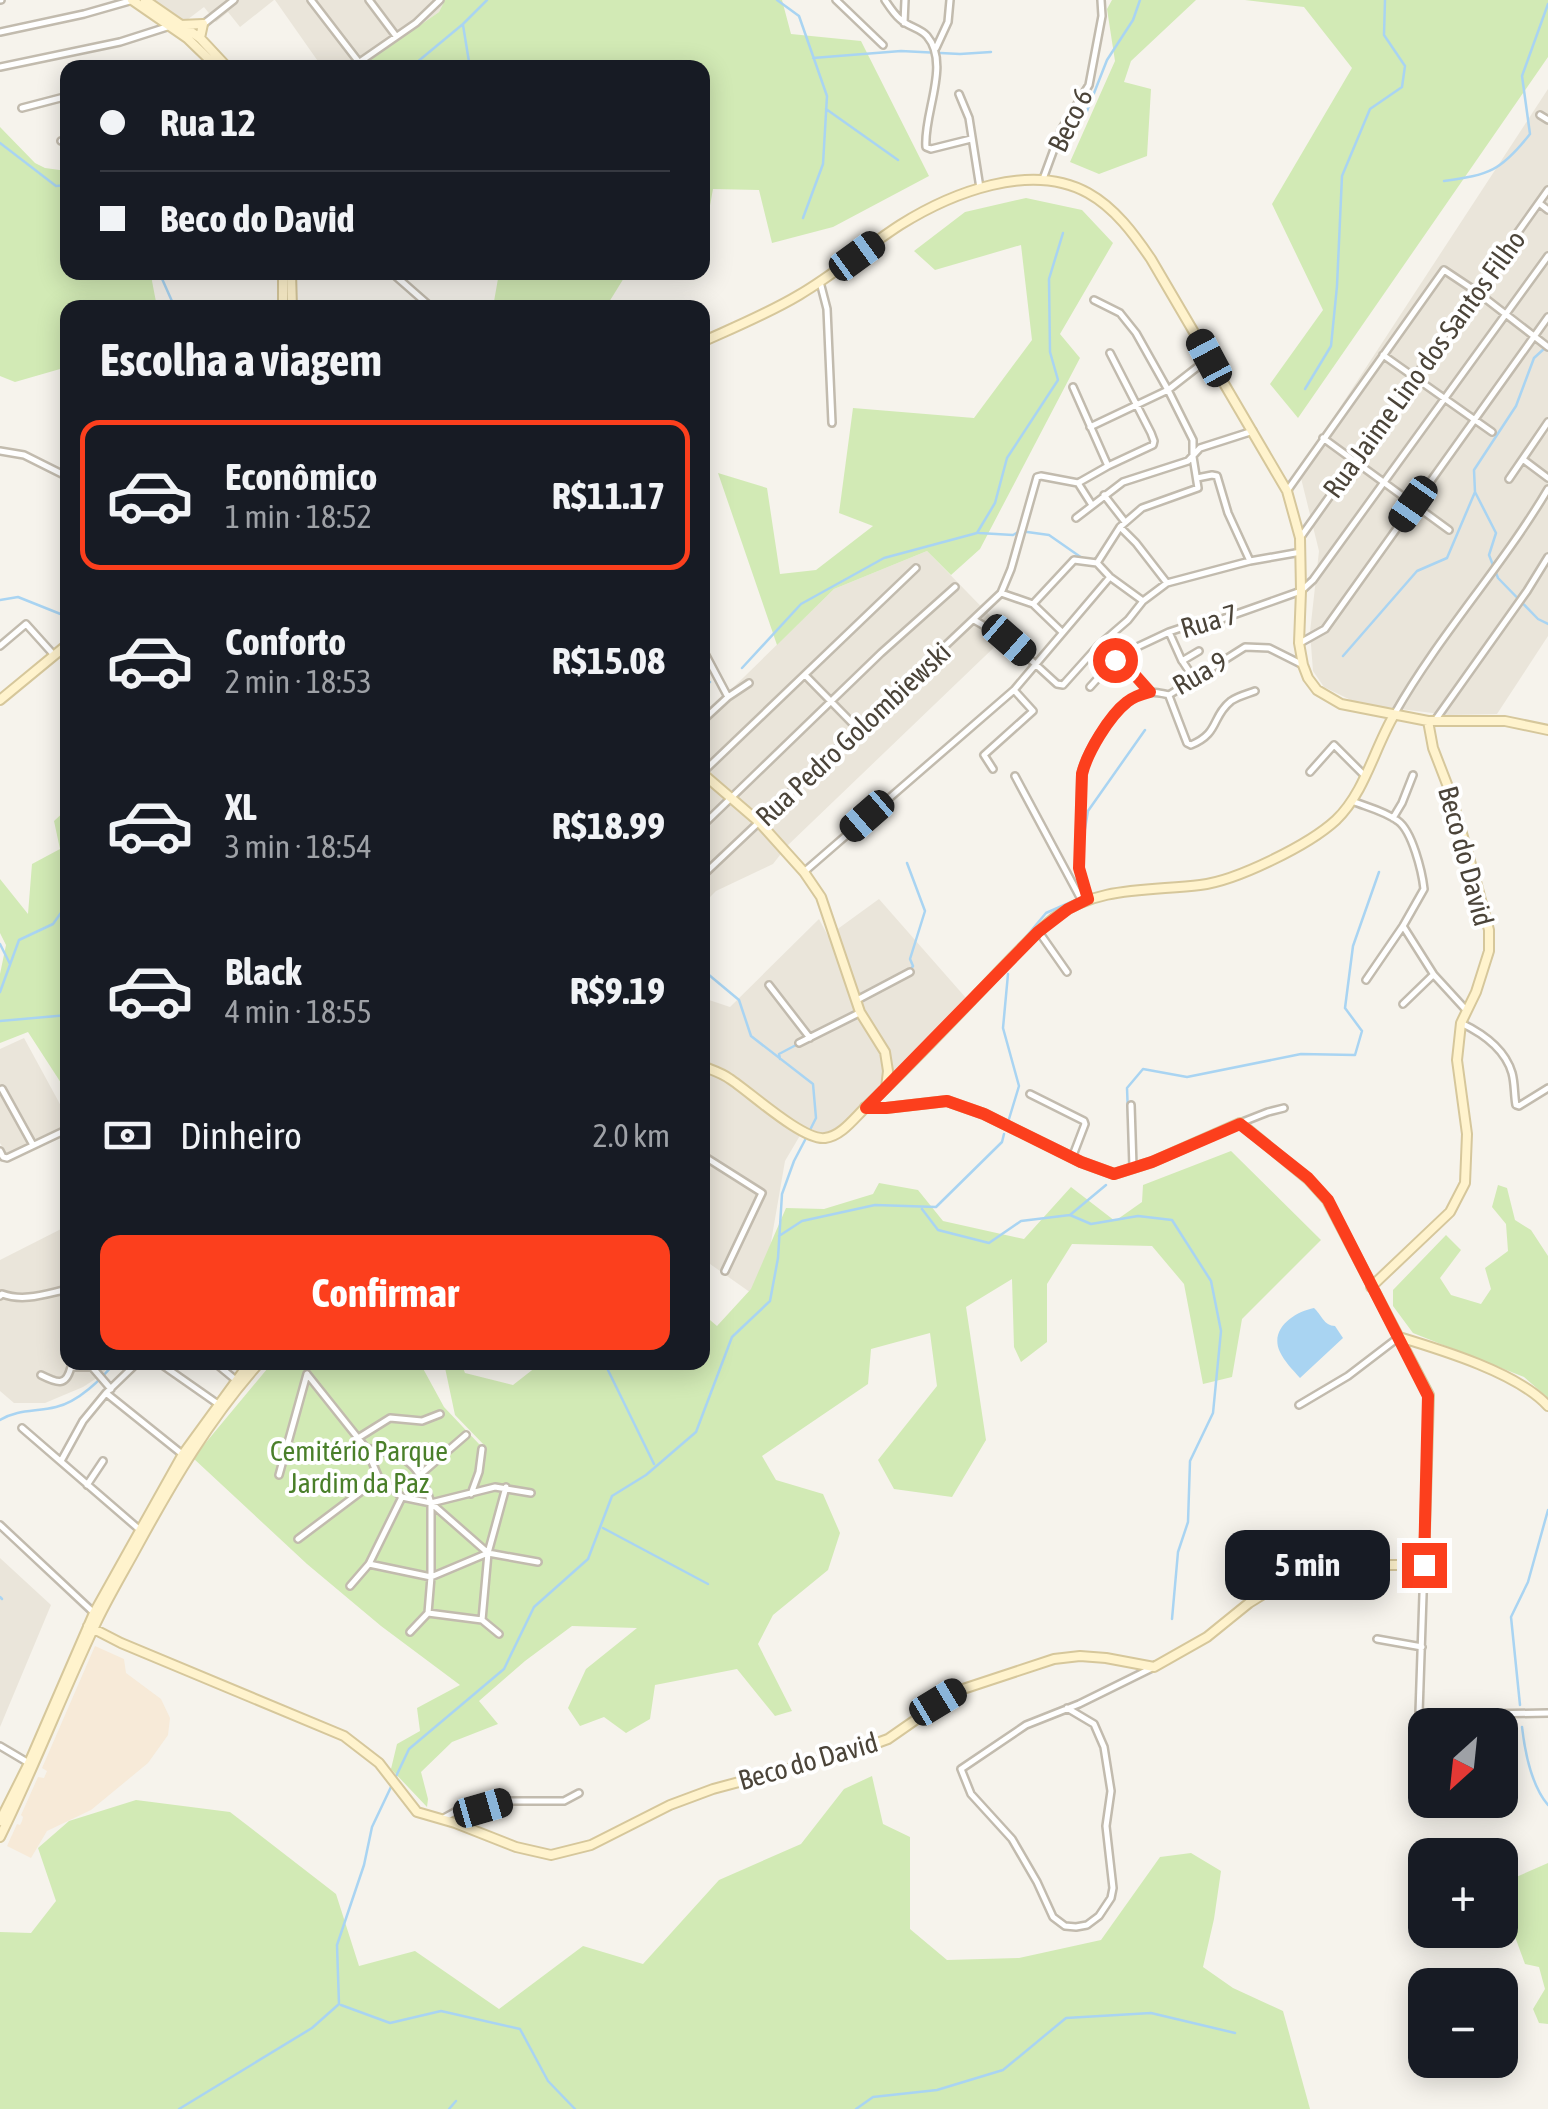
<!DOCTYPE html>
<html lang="pt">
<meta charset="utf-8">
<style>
:root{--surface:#171b24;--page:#20242c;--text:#f1f3f6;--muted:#9ea1a6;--line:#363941;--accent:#fc3f1d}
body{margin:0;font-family:"Asap Condensed",sans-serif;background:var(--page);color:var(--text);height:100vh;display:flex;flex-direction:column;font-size:38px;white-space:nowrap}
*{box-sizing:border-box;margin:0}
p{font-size:32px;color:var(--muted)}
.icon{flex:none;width:55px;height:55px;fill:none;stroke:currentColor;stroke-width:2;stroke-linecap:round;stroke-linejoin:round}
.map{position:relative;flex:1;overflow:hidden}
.panel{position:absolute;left:60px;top:300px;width:650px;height:1070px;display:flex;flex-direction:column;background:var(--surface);border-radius:20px;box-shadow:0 5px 25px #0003}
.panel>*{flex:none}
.hud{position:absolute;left:60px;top:60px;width:650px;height:220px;border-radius:20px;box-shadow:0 5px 25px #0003;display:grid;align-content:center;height:220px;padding:0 40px;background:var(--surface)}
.needle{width:65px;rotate:207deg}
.buttons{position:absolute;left:1408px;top:1708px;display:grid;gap:20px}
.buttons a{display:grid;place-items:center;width:110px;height:110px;border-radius:20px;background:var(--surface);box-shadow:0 5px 25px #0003;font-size:50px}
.end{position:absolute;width:45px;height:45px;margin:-22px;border:12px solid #fc3f1d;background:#fff;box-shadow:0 0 0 5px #fff}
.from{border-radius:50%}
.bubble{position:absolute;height:70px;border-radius:20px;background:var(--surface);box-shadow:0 5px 25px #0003;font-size:32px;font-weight:700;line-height:70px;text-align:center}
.car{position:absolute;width:30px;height:60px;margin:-30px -15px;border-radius:12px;box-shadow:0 0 8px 2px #0007;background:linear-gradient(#222 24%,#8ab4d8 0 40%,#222 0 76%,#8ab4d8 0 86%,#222 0)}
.hud b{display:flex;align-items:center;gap:35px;height:95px;font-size:38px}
.hud b+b{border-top:2px solid var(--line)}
.hud i{width:25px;height:25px;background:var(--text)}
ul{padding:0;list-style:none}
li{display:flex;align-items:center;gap:30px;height:150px;margin:0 20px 15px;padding:0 20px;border:5px solid transparent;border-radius:20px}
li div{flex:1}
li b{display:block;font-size:38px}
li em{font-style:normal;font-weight:700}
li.active{border-color:var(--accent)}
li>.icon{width:90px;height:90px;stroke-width:1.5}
h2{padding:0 40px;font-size:45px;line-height:120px}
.pay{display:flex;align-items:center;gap:25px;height:110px;padding:0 40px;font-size:38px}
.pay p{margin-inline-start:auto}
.primary-button{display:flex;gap:20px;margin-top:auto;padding:20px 40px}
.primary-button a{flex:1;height:115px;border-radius:20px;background:var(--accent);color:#fff;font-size:40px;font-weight:700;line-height:115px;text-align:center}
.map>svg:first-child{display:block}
</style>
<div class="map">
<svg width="1548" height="2109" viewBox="0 0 1548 2109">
<rect width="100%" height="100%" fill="#f6f3ec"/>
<path fill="#eae5da" d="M150 0H274L240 27 228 12 216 22 204 7 183 23Z
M275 0H445L439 12 360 68 322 67Z
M1548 89V636L1497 714 1449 715 1359 704 1324 687 1313 671 1310 632 1319 551 1299 470Z
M927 551 1008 634 787 846 773 864 716 891 703 904V717L834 589Z
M879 899 966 998 839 1131 820 1136 805 1127 785 1161 761 1300 703 1259V998L730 1007 819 919 828 936Z
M24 1038 67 1117V1126L7 1154 0 1143V1049Z
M67 1226 68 1362 112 1363 100 1376 83 1387 45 1403H14L0 1391V1260Z
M0 1558 51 1605 0 1727Z"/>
<path fill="#f7ead8" d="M95 1646 124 1659 126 1673 161 1699 170 1718 168 1735 148 1763 91 1810 47 1831 31 1858 7 1846 17 1824 20 1825 22 1821 23 1817 21 1815 38 1777 44 1778 47 1771 42 1768Z"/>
<path fill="#d2eab5" d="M445 0H782L791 34 861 41 929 176 833 227 772 243 759 190 713 189 703 244 702 68 360 67 439 12Z
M1112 0H1196L1131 61 1124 82 1151 89 1147 156 1099 174 1070 162 1115 61 1107 9Z
M1245 0H1548V57L1298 418 1270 384 1323 310 1272 204 1352 68 1304 7Z
M0 127 35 163 45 168 67 171 68 272 153 273 152 281 157 307 68 308 67 367 15 382 0 376Z
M1026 198 1082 210 1113 243 1060 334 1080 358 980 549 951 575 927 551 834 589 777 645 718 473 767 488 780 574 816 570 873 526 839 513 853 408 974 418 1032 340 1021 245 935 270 914 251 965 212Z
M499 273V272L627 273 606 307H493Z
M67 809 68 1084 63 1086 28 1032 0 1043V974L6 945 0 933V879L28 914 32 864 60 849 54 821Z
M1231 1151 1321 1240 1242 1319 1232 1377 1203 1384 1184 1284 1152 1246 1072 1244 1047 1284V1342L1021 1362 1014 1347 1012 1279 966 1307 986 1440 952 1497 894 1489 878 1460 937 1386 930 1333 871 1349 868 1384 762 1456 776 1480 823 1494 840 1533 828 1570 773 1615 758 1644 792 1711 775 1716 737 1669 655 1685 650 1719 626 1733 604 1717 580 1726 568 1708 586 1669 637 1628 572 1626 525 1661 479 1701 498 1724 452 1742 421 1772 428 1799 427 1807 391 1769 397 1744 420 1731 417 1708 460 1685 381 1626 307 1564 193 1458 272 1363H420L444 1407 479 1444 485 1446 455 1415 444 1363H461L465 1373 513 1385 536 1367 537 1363 702 1362 703 1314 717 1326 751 1289 786 1208 824 1209 873 1194 879 1183 918 1190 943 1221 1024 1239 1071 1187 1115 1221 1142 1202 1143 1185Z
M1498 1185 1507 1188 1515 1220 1531 1230 1548 1256V1398L1524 1377 1413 1333 1393 1306V1290L1446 1235 1461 1250 1440 1278 1451 1295 1481 1304 1491 1289 1485 1268 1508 1251 1506 1224 1492 1207Z
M872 1776 883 1824 910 1837V1929L947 1960 1019 1958 1101 1940 1160 1857 1191 1853 1221 1871 1214 1919 1203 1967 1233 1988 1283 2011 1310 2109H0V1932L31 1933 56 1901 38 1848 69 1821 136 1800 230 1812 336 1894 359 1966 415 1951 499 2009 583 1946 643 1964 719 1880 801 1844 844 1789Z
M1548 1863V2024L1539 2023 1533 2009 1545 1989 1539 1967 1525 1964 1500 1896V1884Z"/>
<path fill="#a9d4f2" d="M1314 1308C1321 1314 1324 1326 1335 1326L1343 1338 1300 1378C1293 1370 1284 1361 1280 1352 1269 1329 1294 1312 1314 1308Z"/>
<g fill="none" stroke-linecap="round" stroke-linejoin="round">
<path stroke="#a9d4f2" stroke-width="2.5" d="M777 0 799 16 827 96 823 164 803 218
M463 25 470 68
M813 58 901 51 960 54 991 52
M410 68 463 24 487 0
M826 109 898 160
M1087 111 1107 60 1133 20 1140 0
M0 143 56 186 68 185
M1444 181C1489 175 1501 171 1530 134L1522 76 1548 4
M159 272 175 308
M332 278 336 272
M1305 389 1331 346 1337 286 1342 176 1370 109 1402 87 1405 66 1384 35 1385 0
M1475 492 1496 533 1489 555 1498 578 1538 619 1548 624
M979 533 1013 535 1020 531 1049 535 1082 558
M0 600 18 597 68 617
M1343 656 1417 571 1447 558 1475 492 1474 470 1516 406 1534 358 1546 347
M742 668 801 604 884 558 977 533 995 503 1007 458 1058 380 1050 352 1049 279 1063 233
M702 688 710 682
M1082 846 1088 811 1145 730
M907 863 925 911 910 959 913 966 911 969
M0 944 10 964
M1020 944 1046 913 1080 898V883
M1008 974 1003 1028 1019 1086 1009 1119
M702 975H709L739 1000 751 1036 813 1084 816 1118 809 1132
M0 992 19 940 53 924 68 903
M0 1021 68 1015
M780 1059 779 1054 796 1045
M1130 1165 1127 1088 1143 1069 1187 1077 1301 1054 1355 1055 1362 1031 1345 1008 1353 946 1379 872
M922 1209 938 1230 989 1243 1021 1221 1070 1215 1106 1185
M1070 1215 1091 1224 1138 1216 1172 1220 1211 1281 1221 1331 1213 1413 1190 1461 1188 1522 1178 1552 1172 1619
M779 1236 802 1221 875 1205 936 1207 1002 1142 1004 1134
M604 1362 654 1464
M0 1420C18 1409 36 1412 56 1407 78 1402 102 1379 115 1362
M603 1528 708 1584
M0 1597 2 1599
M1520 1705 1511 1617 1528 1582 1548 1510
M1522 1727C1525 1753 1531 1785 1548 1805
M341 2005 390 2023 441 2011 520 2029 548 2081 575 2109
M179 2109 312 2028 339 2004 337 1945 364 1865 372 1827 409 1749 504 1669 534 1607 588 1559 612 1496 646 1475 696 1432 732 1337 770 1301 778 1258 782 1194 794 1161 805 1140
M449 2109 456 2101
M856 2109 873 2097 937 2090 1003 2070 1066 2018 1151 2013 1235 2033"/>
<g stroke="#c2bbae" stroke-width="10">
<path id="street" d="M0 0H1
M311 0 358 61
M369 0 396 36
M836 0 883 45
M885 0C889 6 894 14 900 19 908 27 920 28 927 36 951 64 923 114 926 147L931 149 971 139
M904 23 905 0
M201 26 234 0
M0 32 84 14 133 0
M936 48 948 22 950 0
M0 67 120 42 170 26
M351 68 416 23 440 0
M959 94 969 118 980 188
M22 108 68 96
M1540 115 1548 120
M61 141 68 142
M1043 179 1061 130 1089 85 1102 16 1101 0
M1539 203 1548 210
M391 272 432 308
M820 282 827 309 832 423
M1094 300 1120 313 1136 333 1168 390 1193 440V457L1198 488 1142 508 1120 527 1097 563 1110 577 1143 601
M1383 355 1492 432
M1073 387 1108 466
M1090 427 1168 390 1209 358
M1323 438 1449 530
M0 451 24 455 68 477
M1524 460 1548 478
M1197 478 1212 475 1217 476 1228 513 1250 561
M1509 479 1548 422
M1078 483 1092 505
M1287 491 1444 270 1477 292 1548 347
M1104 495 1125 522
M1076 518 1123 482 1188 461 1200 448 1253 431
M1120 527 1136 543 1167 583
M1300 538 1548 190
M1001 593 1033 604 1062 632
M1033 604 1074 560 1097 563
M974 620 1009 640 1057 684 1063 685 1098 646 1128 620 1143 601 1167 583 1250 561 1301 552
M1169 632 1182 661 1199 651
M1300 643 1325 629 1548 317
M0 646 26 624 53 654
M1098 646 1115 660
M702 648 728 697
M1119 657 1150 691
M1183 662 1195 680
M805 675 857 728
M1090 687 1118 656 1169 632 1199 622 1222 619 1301 591 1313 580 1548 256
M1169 696 1187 743 1191 745C1220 733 1211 717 1231 701 1238 696 1247 694 1255 691
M1395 713C1440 634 1502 567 1548 489
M1436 719 1527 591 1548 557
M702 721 728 697 749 683
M993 769 984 755 1033 711 1014 690
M1310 772 1334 745 1365 776
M702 773 916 568
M1015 776 1082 901
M1352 801C1367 807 1385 811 1398 821 1412 831 1422 871 1424 889L1403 926 1366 980
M1393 818 1402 803 1413 775
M702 826 881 653 955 587
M804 872 1014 690 1110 577
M702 876 1001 593 1011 569 1037 477 1041 476 1078 483 1108 466 1153 445 1154 441 1151 433 1110 353
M1088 899 1079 868 1081 774C1088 747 1117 701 1145 693 1153 691 1160 693 1169 695L1245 647 1269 648 1303 665
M1403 926 1434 975 1467 1011
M1039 932 1067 972
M769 985 810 1038
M857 1000 910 972
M1403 1004 1433 975
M1461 1023C1482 1033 1505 1049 1512 1073 1515 1084 1514 1095 1516 1105L1519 1106 1548 1088
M799 1043 859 1013
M2 1089 33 1145
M1030 1094 1084 1121 1085 1124 1072 1158
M1131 1105 1133 1167
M1240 1123 1268 1112 1284 1108
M0 1151 3 1157 7 1158 68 1129
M702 1155 762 1193 725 1271
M0 1296 2 1294C24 1302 45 1294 68 1289
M158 1362 218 1404
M214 1362 237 1381
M307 1374 366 1448 379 1478 402 1497 431 1503C418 1462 408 1456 366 1448
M41 1375C57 1383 66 1387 71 1367H92L111 1389
M106 1393 182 1454
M1299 1405 1348 1376 1399 1337
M22 1428 140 1530
M358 1438 390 1418 422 1421 440 1414
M61 1461 83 1421 106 1393 138 1362
M422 1473 466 1435
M279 1475 307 1374
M87 1485 103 1461
M471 1494 479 1472 482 1449
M431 1503 488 1553 538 1562
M431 1503 495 1487 531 1493
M0 1525 93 1612
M298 1539 379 1478
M369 1564 431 1577 488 1553
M1424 1565 1419 1713 1422 1715 1548 1713
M350 1586 369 1564 402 1497
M428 1613 482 1620 499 1634
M482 1620 488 1553 506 1487
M410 1632 428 1613 431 1577V1503
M1377 1639 1422 1647
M1067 1708 1094 1724 1104 1747 1111 1791 1106 1826 1113 1888 1111 1898 1099 1916 1087 1925 1076 1927 1065 1926 1053 1917 1037 1882 1012 1839 971 1794 961 1769 1026 1725 1079 1704 1152 1668
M0 1746 27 1762
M442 1819 460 1809H476L507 1801H564L579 1793"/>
</g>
<g stroke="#d6c79b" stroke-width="12">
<path id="secondary" d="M132 0 187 38 218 68
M145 0 200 38 228 68
M181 25 203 24 200 38
M291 272 292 308
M283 308V272
M702 342C735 327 769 313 799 295 835 274 866 247 900 225 951 193 1031 161 1088 193 1115 208 1134 234 1151 259L1287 491 1300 538 1301 591 1299 643 1303 665 1308 678 1317 690 1341 704 1428 721H1505L1548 730
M0 700 68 644
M702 773 759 822 804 872 821 897 860 1012 885 1052 888 1071 886 1088
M702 1066C712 1070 722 1073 730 1079 750 1092 803 1141 825 1138 842 1136 855 1117 867 1106 909 1067 949 1024 989 982 1010 960 1030 937 1054 918 1096 886 1150 891 1200 885 1236 881 1309 845 1336 820 1365 792 1374 749 1394 715
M1371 1287 1450 1212 1465 1183 1467 1134 1457 1060 1461 1023 1476 992 1489 951V930L1477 885 1450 792 1433 748 1428 721
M1399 1337C1442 1350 1518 1373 1548 1406
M88 1626 121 1643 344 1736 379 1763 417 1812 455 1823 516 1847 551 1855 591 1845 670 1805 713 1789 855 1751 888 1739 957 1691 1054 1659 1080 1656 1106 1658 1154 1667 1207 1637 1249 1603 1283 1582 1313 1571 1386 1565H1424L1429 1395 1327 1200 1308 1179 1240 1123 1152 1162 1114 1174 1081 1162 984 1114 947 1101 886 1108 865 1107
M0 1821 29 1763 94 1613 132 1545 183 1454 250 1362
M0 1837C35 1766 63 1692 97 1621 109 1596 124 1571 137 1547 173 1481 210 1418 260 1362"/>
</g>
<use href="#street" stroke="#fff" stroke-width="5"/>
<use href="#secondary" stroke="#fff3cd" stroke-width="8"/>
</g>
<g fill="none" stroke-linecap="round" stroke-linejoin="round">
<path stroke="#fc3f1d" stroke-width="12" d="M1115 660 1118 656 1150 692C1142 694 1133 697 1127 702 1109 716 1087 753 1082 774L1079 868 1088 899 1068 909 1038 932 866 1108H886L947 1101 984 1114 1081 1162 1114 1174 1152 1162 1240 1124 1308 1178 1328 1200 1428 1396 1424 1565"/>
</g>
<g text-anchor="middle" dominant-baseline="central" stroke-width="8" stroke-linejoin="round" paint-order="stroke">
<g font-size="28" fill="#4b4439" stroke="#fff">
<text transform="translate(1070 120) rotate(-64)">Beco 6</text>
<text transform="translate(1424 364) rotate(-54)">Rua Jaime Lino dos Santos Filho</text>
<text transform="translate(1209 621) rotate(-16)">Rua 7</text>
<text transform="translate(1200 673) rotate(-30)">Rua 9</text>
<text transform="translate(853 734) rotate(-43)">Rua Pedro Golombiewski</text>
<text transform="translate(1466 856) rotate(75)">Beco do David</text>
<text transform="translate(808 1761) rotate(-16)">Beco do David</text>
</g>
<g font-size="28" fill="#4a7f2a" stroke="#fff">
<text x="359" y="1451">Cemitério Parque<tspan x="359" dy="32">Jardim da Paz</tspan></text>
</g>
</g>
</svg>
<div class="buttons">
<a><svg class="needle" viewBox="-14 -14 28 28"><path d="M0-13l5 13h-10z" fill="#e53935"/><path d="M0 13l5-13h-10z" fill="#9ea1a6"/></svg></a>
<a>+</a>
<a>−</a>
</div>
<i class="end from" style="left:1115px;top:660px"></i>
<i class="end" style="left:1424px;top:1565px"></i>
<div class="bubble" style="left:1225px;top:1530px;width:165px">5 min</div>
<i class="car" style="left:857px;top:256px;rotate:54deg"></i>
<i class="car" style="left:1209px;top:358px;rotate:332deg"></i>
<i class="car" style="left:1413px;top:504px;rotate:215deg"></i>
<i class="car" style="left:1009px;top:640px;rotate:131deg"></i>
<i class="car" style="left:867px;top:816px;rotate:229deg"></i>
<i class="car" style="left:938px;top:1702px;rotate:59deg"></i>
<i class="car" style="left:483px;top:1808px;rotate:74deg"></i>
<div class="hud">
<b><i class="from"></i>Rua 12</b>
<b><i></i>Beco do David</b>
</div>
<section class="panel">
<h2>Escolha a viagem</h2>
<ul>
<li class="active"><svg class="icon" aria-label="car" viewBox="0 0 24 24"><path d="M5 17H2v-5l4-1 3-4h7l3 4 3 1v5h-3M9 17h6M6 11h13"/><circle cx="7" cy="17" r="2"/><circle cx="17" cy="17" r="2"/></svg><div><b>Econômico</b><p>1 min · 18:52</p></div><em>R$11.17</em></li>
<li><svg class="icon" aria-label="car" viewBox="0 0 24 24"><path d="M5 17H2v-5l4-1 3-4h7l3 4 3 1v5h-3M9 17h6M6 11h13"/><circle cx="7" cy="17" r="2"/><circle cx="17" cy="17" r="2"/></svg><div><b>Conforto</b><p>2 min · 18:53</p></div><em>R$15.08</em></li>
<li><svg class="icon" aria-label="car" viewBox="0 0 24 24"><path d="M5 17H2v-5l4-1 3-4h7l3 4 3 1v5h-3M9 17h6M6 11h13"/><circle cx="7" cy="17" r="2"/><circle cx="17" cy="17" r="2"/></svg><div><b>XL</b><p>3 min · 18:54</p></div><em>R$18.99</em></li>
<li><svg class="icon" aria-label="car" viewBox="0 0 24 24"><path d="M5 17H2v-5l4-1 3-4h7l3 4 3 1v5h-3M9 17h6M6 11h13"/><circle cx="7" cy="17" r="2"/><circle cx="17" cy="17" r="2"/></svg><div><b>Black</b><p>4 min · 18:55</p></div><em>R$9.19</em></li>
</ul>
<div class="pay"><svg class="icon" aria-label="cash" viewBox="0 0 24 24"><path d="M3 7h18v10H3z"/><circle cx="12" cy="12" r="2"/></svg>Dinheiro<p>2.0 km</p></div>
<div class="primary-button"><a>Confirmar</a></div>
</section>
</div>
